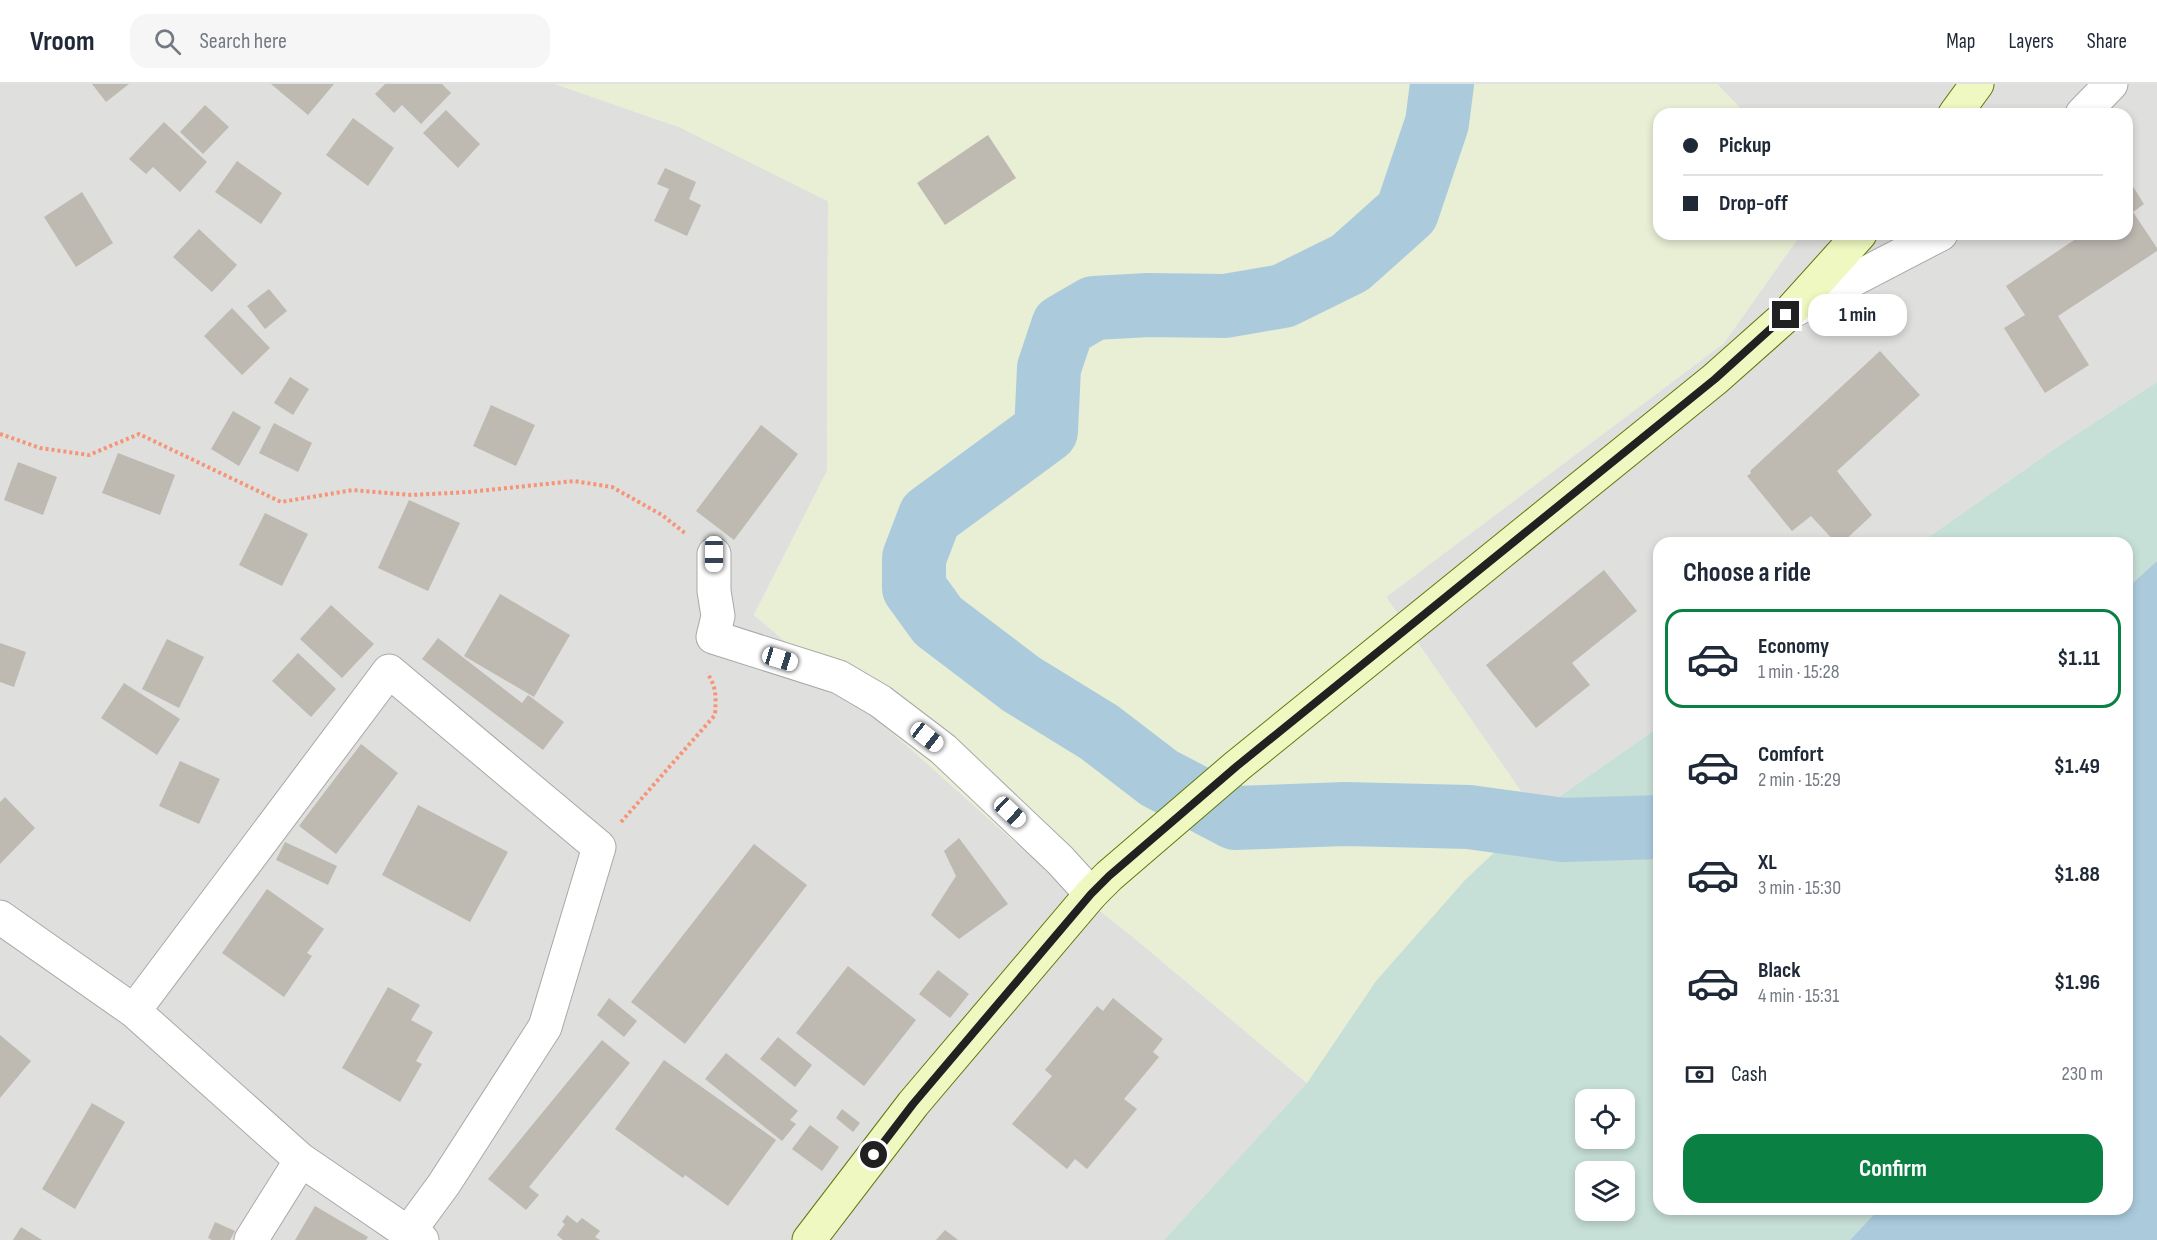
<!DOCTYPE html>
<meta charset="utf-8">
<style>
:root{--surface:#fff;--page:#f6f6f7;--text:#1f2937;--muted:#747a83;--line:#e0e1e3;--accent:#0b8043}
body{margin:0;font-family:"Sofia Sans Condensed",sans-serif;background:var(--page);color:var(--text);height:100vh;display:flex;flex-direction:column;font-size:22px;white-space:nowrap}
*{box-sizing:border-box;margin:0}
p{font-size:20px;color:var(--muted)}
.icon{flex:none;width:33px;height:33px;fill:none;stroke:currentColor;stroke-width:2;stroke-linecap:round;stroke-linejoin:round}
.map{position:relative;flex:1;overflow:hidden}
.drawer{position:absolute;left:1653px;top:453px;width:480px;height:678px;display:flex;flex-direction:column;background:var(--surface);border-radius:18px;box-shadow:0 3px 9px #0003}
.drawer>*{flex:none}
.banner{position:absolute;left:1653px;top:24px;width:480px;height:132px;border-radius:18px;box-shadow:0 3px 9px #0003;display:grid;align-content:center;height:132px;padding:0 30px;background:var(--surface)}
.fabs{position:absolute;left:1575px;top:1005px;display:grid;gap:12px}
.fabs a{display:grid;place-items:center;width:60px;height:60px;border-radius:12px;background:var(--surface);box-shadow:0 3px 9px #0003;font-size:30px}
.end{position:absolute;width:27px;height:27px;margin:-14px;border:8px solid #212121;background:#fff;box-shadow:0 0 0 3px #fff}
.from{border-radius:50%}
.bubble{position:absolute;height:42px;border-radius:18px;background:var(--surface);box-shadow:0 3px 9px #0003;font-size:20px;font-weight:700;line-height:42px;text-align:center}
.car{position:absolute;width:18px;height:36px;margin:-18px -9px;border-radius:8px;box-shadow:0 0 4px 2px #0007;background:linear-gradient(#fff 24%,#345 0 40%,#fff 0 76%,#345 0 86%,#fff 0)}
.banner b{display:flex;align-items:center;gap:21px;height:57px;font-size:22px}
.banner b+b{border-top:2px solid var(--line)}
.banner i{width:15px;height:15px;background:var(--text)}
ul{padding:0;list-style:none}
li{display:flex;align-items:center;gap:18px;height:99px;margin:0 12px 9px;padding:0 18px;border:3px solid transparent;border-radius:18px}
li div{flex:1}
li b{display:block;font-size:22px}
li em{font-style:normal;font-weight:700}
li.current{border-color:var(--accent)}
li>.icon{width:54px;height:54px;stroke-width:1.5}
h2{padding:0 30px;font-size:27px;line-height:72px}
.pay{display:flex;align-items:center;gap:15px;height:66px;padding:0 30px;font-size:22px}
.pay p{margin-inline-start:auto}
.action{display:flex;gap:12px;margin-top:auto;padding:12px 30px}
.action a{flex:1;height:69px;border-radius:18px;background:var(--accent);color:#fff;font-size:24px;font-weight:700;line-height:69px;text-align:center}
header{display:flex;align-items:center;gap:36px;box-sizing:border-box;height:84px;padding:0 30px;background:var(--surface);border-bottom:2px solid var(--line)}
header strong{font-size:28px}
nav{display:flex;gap:33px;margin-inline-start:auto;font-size:21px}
.search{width:420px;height:54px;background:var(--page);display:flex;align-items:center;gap:15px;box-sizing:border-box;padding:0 21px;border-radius:18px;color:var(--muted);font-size:22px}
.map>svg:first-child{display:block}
</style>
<header>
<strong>Vroom</strong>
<div class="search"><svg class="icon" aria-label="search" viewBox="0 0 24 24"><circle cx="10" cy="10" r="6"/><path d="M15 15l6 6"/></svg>Search here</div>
<nav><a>Map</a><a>Layers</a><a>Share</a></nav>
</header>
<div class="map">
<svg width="2157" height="1156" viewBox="0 0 2157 1156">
<rect width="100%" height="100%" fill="#f1f0e8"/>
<path fill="#dfdfde" d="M0 0H555L679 43 828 117 827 387 754 531 912 666 1028 770 1133 853 1307 999 1164 1156H0Z
M1717 0H2157V298L2063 359 1920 459H1659V643L1536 729 1386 513 1724 259 1801 150H2127V30H1746Z"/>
<path fill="#e9efd5" d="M555 0H1717L1746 30H1659V150H1801L1724 259 1386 513 1536 729 1465 796 1376 897 1307 999 1133 853 1028 770 912 666 754 531 827 387 828 117 679 43Z"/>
<path fill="#c6dfd7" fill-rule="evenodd" d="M2157 298V477L2127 504V459H1920L2063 359Z
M1659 643V1125H1879L1850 1156H1164L1307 999 1376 897 1465 796 1536 729ZM1586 1016H1624V1054H1586ZM1586 1088H1624V1126H1586Z"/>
<path fill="#abcbdd" d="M2157 477V1156H1850L1879 1125H2127V504Z"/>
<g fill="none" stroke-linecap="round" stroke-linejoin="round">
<path stroke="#abcbdd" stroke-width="64" d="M1442 0 1437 39 1407 128 1350 179 1283 212 1225 222 1149 221 1094 224 1063 242 1049 284 1046 347 930 432 914 474V504L938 537 1021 600 1099 648 1159 694 1235 734 1345 730 1469 733 1563 746 1659 743"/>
</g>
<path fill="#beb9b1" d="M92 0H129L106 18Z
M271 0H334L308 31Z
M385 0H442L451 9 421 40 402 21 394 29 375 10Z
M205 21 229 43 203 70 180 48Z
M446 26 480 60 458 84 423 49Z
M353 34 394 64 368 102 326 71Z
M164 38 207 78 180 108 153 83 146 90 129 75Z
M988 51 1016 94 945 141 917 99Z
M237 77 282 109 261 140 215 108Z
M665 84 696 98 689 115 701 121 687 152 654 137 669 105 657 100Z
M2127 93 2144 120 2133 128 2157 164V167L2058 232 2089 281 2045 309 2004 244 2025 231 2006 202 2083 150H2127Z
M82 108 113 159 76 183 44 133Z
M199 145 237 181 212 208 173 173Z
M269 205 287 227 265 245 247 222Z
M232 224 270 264 242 291 204 252Z
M1880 267 1920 311 1837 387 1872 431 1842 459H1836L1811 432 1792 447 1747 392 1751 389 1750 387Z
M290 293 309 305 293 331 274 319Z
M491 321 535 341 516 382 473 362Z
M233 327 261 343 239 382 211 365Z
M274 339 312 359 298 388 259 369Z
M761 341 798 370 734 456 696 427Z
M118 369 175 391 160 431 102 409Z
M18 378 57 393 43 431 4 416Z
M409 416 460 439 428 507 378 484Z
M265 429 308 450 282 502 239 481Z
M1604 486 1637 527 1572 579 1590 601 1536 644 1486 581Z
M500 510 570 551 534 613 464 572Z
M331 521 374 560 342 594 300 555Z
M438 554 522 619 528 611 564 638 543 666 422 575Z
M167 555 204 573 179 624 142 605Z
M0 559 26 568 14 603 0 598Z
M298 569 336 605 311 633 272 597Z
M124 599 180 635 157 671 101 634Z
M361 660 398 689 336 770 299 742Z
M180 677 220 695 199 740 159 722Z
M5 713 35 744 0 780V718Z
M418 721 508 768 470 838 382 791Z
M959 754 1008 820 959 855 931 831 956 792 944 767Z
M285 758 337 782 328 801 276 776Z
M754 760 807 801 685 960 631 918Z
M267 805 324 845 307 869 312 872 284 913 222 869Z
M848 882 916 936 864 1002 796 949Z
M938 886 969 910 950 934 919 910Z
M388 903 420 921 411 936 433 948 416 977 422 980 400 1018 342 984Z
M609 914 637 937 624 953 597 931Z
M1113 914 1163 955 1153 968 1159 973 1124 1015 1137 1025 1087 1085 1075 1075 1067 1085 1012 1040 1052 992 1045 986 1097 922 1103 927Z
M0 951 31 977 0 1014Z
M778 953 812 981 795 1003 760 975Z
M602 956 630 979 529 1103 539 1111 526 1126 488 1095Z
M726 969 798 1027 790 1036 796 1040 782 1057 705 995Z
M664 976 776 1056 728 1122 685 1091 683 1094 615 1045Z
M92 1019 125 1038 75 1125 42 1105Z
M842 1025 860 1039 853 1048 836 1034Z
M810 1041 839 1063 822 1087 792 1065Z
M315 1122 368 1153 366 1156H295Z
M567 1131 577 1139 582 1134 600 1147 595 1153 600 1156H563L557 1151 565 1140 562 1138Z
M215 1138 235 1147 230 1156H212L208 1154Z
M21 1143 42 1156H13Z
M945 1146 958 1156H936Z"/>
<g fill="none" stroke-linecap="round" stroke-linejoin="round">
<g stroke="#a8a8a8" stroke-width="35">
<path id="street" d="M2082 30 2111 0
M1791 228 1941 150
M714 470V507L718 532 713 553 839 593 880 617 943 665 1060 776 1091 810
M0 833 134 927 301 1076 408 1149 422 1156
M134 927 389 587 599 763 545 943 444 1100 408 1149
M251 1156 301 1076"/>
</g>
<g stroke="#5d7908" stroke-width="35">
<path id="secondary" d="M1955 30 1977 0
M809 1156 913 1020 1091 810 1109 792 1237 682 1715 295 1787 231 1860 150"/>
</g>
<path stroke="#f69475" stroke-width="4" stroke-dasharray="3 3" stroke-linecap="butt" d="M0 350 40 364 89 371 139 350 281 418 353 406 411 411 469 408 574 397 612 403 662 431 686 450
M621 738 715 631C716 614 717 603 707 589"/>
<use href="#street" stroke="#fff" stroke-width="33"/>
<use href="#secondary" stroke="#eef8c0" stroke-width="33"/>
</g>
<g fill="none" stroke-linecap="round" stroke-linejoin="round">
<path stroke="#212121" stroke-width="8" d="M874 1071 913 1020 1091 810 1109 792 1237 682 1715 295 1786 231"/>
</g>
</svg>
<div class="fabs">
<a><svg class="icon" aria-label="locate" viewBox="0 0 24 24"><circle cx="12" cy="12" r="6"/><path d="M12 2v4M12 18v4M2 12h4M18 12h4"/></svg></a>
<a><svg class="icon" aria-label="layers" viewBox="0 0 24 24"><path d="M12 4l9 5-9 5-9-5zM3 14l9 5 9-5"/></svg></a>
</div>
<i class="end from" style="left:874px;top:1071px"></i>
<i class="end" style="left:1786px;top:231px"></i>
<div class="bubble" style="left:1808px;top:210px;width:99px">1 min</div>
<i class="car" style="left:714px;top:470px;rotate:180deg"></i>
<i class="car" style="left:780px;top:575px;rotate:107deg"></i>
<i class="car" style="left:927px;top:653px;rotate:128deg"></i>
<i class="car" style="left:1010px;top:728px;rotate:133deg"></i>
<div class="banner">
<b><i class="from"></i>Pickup</b>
<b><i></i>Drop-off</b>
</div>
<section class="drawer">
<h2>Choose a ride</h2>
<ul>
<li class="current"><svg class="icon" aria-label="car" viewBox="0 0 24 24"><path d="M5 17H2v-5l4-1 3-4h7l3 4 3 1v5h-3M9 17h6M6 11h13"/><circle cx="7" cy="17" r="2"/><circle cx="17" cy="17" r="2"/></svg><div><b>Economy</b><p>1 min · 15:28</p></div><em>$1.11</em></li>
<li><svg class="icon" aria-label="car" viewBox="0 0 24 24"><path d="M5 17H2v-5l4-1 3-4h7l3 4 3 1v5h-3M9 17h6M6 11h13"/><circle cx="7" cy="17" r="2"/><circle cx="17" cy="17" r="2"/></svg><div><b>Comfort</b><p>2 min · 15:29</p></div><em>$1.49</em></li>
<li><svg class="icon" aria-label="car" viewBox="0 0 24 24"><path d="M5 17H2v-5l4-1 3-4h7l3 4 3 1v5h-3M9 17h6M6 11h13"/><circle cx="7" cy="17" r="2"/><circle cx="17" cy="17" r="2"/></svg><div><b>XL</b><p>3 min · 15:30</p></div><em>$1.88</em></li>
<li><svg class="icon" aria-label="car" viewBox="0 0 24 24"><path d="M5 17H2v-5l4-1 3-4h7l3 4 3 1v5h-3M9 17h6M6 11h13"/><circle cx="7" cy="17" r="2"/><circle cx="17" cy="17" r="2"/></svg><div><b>Black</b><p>4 min · 15:31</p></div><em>$1.96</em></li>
</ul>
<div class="pay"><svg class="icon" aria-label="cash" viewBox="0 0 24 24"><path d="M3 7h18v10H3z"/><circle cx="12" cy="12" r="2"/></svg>Cash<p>230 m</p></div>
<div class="action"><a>Confirm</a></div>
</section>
</div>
